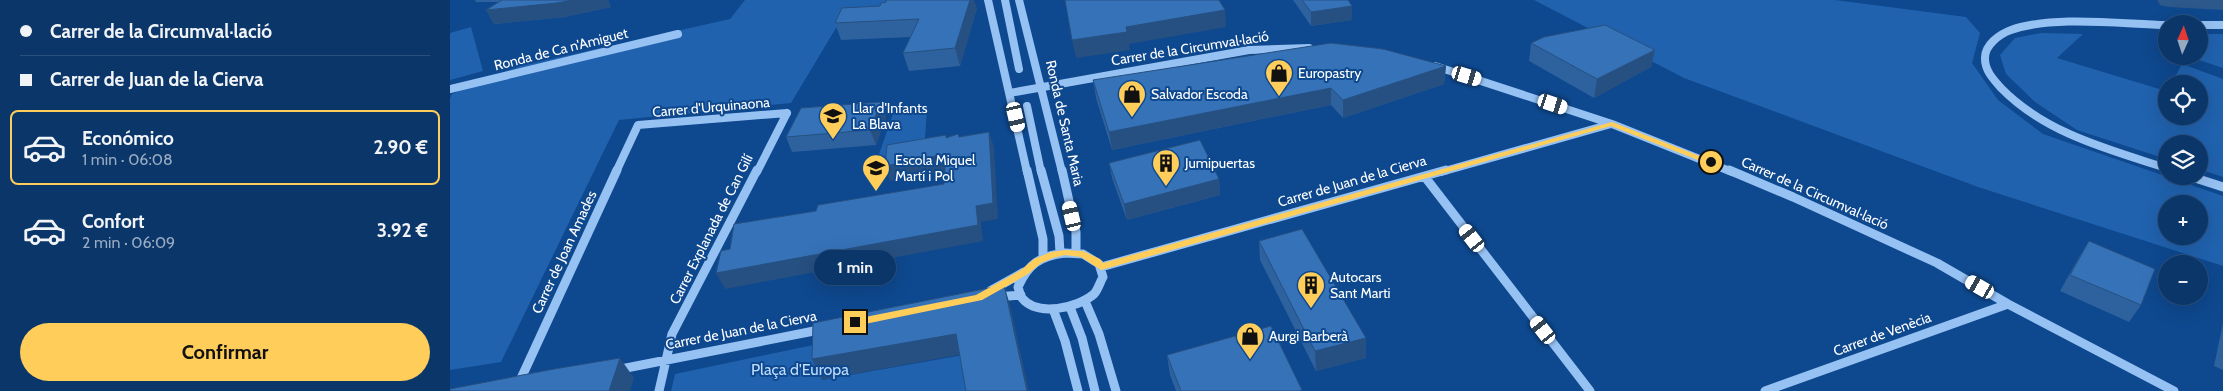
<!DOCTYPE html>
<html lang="es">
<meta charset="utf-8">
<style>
:root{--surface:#0a366a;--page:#133e70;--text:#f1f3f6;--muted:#99abc1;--line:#2a507e;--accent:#ffcd59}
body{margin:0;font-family:Cabin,sans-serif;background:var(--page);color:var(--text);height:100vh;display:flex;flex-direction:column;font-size:19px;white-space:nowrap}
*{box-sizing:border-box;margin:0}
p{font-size:16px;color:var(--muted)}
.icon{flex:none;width:28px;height:28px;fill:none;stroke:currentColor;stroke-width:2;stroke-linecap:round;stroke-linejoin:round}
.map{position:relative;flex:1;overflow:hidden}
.side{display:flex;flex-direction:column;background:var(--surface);width:450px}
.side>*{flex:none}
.guide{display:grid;align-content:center;height:110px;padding:0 20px;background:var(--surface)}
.needle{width:32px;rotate:3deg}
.controls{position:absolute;left:1708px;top:15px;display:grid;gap:10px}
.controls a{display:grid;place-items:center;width:50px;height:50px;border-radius:50%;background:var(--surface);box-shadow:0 5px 20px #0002,0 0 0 1px var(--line);font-size:25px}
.end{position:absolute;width:22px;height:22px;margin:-11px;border:6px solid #ffcd59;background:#111;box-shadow:0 0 0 2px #111}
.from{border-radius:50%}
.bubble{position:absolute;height:35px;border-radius:18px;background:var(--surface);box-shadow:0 5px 20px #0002,0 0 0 1px var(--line);font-size:16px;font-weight:700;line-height:35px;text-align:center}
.car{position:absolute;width:15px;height:30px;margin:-15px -8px;border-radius:6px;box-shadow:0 0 4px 1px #0007;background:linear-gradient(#fff 24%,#345 0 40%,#fff 0 76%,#345 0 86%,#fff 0)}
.guide b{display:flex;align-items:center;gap:18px;height:48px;font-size:19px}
.guide b+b{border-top:1px solid var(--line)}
.guide i{width:12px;height:12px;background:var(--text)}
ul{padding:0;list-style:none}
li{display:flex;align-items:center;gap:15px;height:75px;margin:0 10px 8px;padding:0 10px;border:2px solid transparent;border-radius:8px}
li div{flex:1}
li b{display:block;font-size:19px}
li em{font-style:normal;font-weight:700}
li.active{border-color:var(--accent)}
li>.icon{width:45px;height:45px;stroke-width:1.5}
.button{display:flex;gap:10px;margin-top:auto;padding:10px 20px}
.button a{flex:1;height:58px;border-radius:30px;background:var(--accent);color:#111;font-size:20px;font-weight:700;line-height:58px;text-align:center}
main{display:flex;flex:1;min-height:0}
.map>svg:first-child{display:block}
</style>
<main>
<section class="side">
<div class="guide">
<b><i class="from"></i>Carrer de la Circumval·lació</b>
<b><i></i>Carrer de Juan de la Cierva</b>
</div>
<ul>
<li class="active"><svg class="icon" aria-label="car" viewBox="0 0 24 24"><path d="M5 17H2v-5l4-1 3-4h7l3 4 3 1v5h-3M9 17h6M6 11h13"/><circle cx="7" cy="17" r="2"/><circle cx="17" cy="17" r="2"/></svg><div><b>Económico</b><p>1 min · 06:08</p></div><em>2.90 €</em></li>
<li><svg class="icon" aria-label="car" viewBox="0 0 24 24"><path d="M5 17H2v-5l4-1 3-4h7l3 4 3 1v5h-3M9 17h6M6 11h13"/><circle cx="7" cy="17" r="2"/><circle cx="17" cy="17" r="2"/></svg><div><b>Confort</b><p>2 min · 06:09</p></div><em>3.92 €</em></li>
</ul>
<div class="button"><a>Confirmar</a></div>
</section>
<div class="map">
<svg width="1773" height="391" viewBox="0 0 1773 391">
<rect width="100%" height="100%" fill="#0e488e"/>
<path fill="#2062ae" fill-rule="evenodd" d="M295 0H516L395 13 341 103 169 120 51 362 0 370V98L2 94 70 66 280 19Z
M1084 0H1385L1516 17 1530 33 1522 63 1548 100 1593 134 1773 196V266L1528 187 1234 78ZM1716 204H1749V236H1716Z
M21 27 33 71 0 80V33Z
M1591 33 1633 34 1607 58 1716 91V116H1749V84H1721L1732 64 1773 79V177L1749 169V144H1716V159L1627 130 1585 102 1556 74 1550 55 1565 38Z
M1749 34H1773V68L1737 56H1749Z
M477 109 474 153 428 157 444 111Z
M373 343 372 380 513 355 520 391H221L225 374Z"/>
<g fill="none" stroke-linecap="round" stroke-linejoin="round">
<path fill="#2d588c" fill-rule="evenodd" d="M1707 0H1773V10L1719 7 1710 5Z"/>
<path stroke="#96c1f3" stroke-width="8" d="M538 0 577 172
M555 0 569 69
M569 0 612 172
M1716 25C1671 24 1604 15 1561 30 1550 34 1534 45 1535 59 1535 71 1544 80 1551 88 1595 133 1657 149 1716 168
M1749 25H1773
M985 66 1162 124 1282 172
M0 89 228 34
M560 93 799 50 859 48
M577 106 591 172
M166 172 188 125 337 113
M307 172 337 113
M991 172 1161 124"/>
<path stroke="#96c1f3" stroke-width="9" d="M577 170 593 239V258
M591 170 609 236 610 253
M612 170 626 232V253
M1279 170 1343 197 1487 263 1558 304 1724 391
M1739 176 1773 187
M975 177 1140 391
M615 253 633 254 649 264 653 277C650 282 648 290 644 294 628 308 587 317 572 298 570 295 569 290 568 287 578 264 590 256 615 253Z
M651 267 996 170
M540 291 574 272
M546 297 571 295
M635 301 649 334 666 391
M620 307 632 338 645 391
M603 309 615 341 628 391
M166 370 374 329
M68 385 167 170
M209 391 222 334 307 170
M1315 391 1558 304"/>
</g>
<path fill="#2e629e" d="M25 0H158L161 7 115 17 44 24 36 10 48 2H26Z
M843 0H898L902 6V20L861 26Z
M527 8 510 66 459 71 453 53 461 37 391 40 385 23Z
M1081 43 1205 50 1201 67 1144 98 1079 61Z
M996 66 994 84 893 118 881 105 662 150 646 98 643 80Z
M431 102 436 117 426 145 342 152 336 137Z
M659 163 769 179 770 195 677 220 662 178Z
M809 241 916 358 866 371 810 260Z
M1639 241 1691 305 1679 322 1610 291 1629 257Z
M1773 323V370L1764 366Z
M717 355 852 391H726L720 375Z"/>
<path fill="#265081" d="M123 0H158L161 7 115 17 44 24 36 10Z
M520 0H524L527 8 510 66 505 48Z
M902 6V20L861 26V12Z
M775 10 776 27 679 44 680 50 626 58 622 40 676 27Z
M1205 50 1201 67 1144 98 1147 79Z
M996 66 994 84 893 118V100Z
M881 88V105L662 150 659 132Z
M431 102 436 117 426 145 420 130Z
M539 132 544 147 548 219 531 222 533 241 275 289 266 273 526 206Z
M496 154 501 170 440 181 435 166Z
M769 179 770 195 677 220 674 204Z
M554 285 560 305 579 391H577Z
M506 334 513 354 372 380 362 359Z
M916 338V358L866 371 865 351Z
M170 358 184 378 180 391H159Z"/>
<path fill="#3672b8" stroke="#265081" d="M52 0H123L107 3 36 10Z
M436 0H520L505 48 453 53 469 19 385 23 392 8 430 6 431 3 436 2Z
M615 0H769L775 10 676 27 677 32 622 40Z
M852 0H898L902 6 861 12Z
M1155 25 1205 50 1147 79 1081 43 1094 37Z
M881 43 933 49 996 66 893 100 881 88 659 132 643 80Z
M431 102 420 130 336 137 351 108Z
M539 132 543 203 526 206 528 225 266 273 271 251 280 249 284 224 366 211 368 205 494 184 496 154 435 166 437 145 496 135V138L508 134 509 137Z
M750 140 769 179 674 204 659 163Z
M852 229 916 338 865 351 809 241Z
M1639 241 1705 269 1691 305 1620 275Z
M554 285 577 391H516L506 334 362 359 363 323Z
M821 326 852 390 849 391H731L717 355Z
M170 358 159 391H0V389L104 369Z"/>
<path fill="#ffcd59" d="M1162 122 1265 162 1258 164 1161 126 651 270 631 257 615 255 603 258 591 263 578 274 532 300 405 326 400 322 405 319 526 295 571 270 584 259 601 252 615 250 633 251 650 259 653 263Z"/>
<defs>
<g id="shop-pin" transform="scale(1.4375)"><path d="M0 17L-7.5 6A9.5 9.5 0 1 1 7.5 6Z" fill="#ffcd59" stroke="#0e488e"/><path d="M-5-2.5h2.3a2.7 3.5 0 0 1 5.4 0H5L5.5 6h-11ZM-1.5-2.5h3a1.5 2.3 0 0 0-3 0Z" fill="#111"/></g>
<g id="school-pin" transform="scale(1.4375)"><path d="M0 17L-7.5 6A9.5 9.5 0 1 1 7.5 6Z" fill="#ffcd59" stroke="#0e488e"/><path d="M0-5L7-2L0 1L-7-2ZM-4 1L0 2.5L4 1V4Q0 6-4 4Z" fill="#111"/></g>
<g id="building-pin" transform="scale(1.4375)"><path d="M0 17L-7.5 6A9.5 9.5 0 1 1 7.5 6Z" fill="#ffcd59" stroke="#0e488e"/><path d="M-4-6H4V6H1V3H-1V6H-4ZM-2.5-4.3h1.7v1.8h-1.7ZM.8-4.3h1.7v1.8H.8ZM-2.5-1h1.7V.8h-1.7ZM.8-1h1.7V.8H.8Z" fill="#111"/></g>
</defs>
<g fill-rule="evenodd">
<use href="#shop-pin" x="829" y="73"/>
<use href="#shop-pin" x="682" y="94"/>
<use href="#school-pin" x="383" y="116"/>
<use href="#building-pin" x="716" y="163"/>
<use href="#school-pin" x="426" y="168"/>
<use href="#building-pin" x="861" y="285"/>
<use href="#shop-pin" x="800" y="336"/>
</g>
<g text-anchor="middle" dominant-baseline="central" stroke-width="4" stroke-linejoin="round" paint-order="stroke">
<g font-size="14" fill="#fff" stroke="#0e488e">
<text transform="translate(740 48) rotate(-9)">Carrer de la Circumval·lació</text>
<text transform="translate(111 49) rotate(-14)">Ronda de Ca n'Amiguet</text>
<text transform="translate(261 107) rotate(-5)">Carrer d'Urquinaona</text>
<text transform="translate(615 123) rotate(77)">Ronda de Santa Maria</text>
<text transform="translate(902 181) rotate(-16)">Carrer de Juan de la Cierva</text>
<text transform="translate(1365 193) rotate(24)">Carrer de la Circumval·lació</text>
<text transform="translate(261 229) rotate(-63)">Carrer Explanada de Can Gilí</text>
<text transform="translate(114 252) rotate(-65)">Carrer de Joan Amades</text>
<text transform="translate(291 330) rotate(-11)">Carrer de Juan de la Cierva</text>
<text transform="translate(1432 334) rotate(-20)">Carrer de Venècia</text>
</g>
<g font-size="14" fill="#fff" stroke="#0e488e" text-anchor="start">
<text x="848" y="73">Europastry</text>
<text x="701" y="94">Salvador Escoda</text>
<text x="402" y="108">Llar d'Infants<tspan x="402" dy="16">La Blava</tspan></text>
<text x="445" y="160">Escola Miquel<tspan x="445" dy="16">Martí i Pol</tspan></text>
<text x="735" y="163">Jumipuertas</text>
<text x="880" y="277">Autocars<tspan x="880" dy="16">Sant Marti</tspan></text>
<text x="819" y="336">Aurgi Barberà</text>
</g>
<g font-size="16" fill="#bedcfe" stroke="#0e488e">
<text x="350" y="369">Plaça d'Europa</text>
</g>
</g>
</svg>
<div class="controls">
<a><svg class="needle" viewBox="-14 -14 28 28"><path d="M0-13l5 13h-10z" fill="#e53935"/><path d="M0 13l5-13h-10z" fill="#99abc1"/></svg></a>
<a><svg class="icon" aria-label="locate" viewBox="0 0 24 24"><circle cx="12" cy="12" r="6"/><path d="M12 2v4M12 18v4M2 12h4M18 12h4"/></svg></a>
<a><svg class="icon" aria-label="layers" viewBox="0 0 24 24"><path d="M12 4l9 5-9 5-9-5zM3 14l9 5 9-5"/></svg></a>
<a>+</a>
<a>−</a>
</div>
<i class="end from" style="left:1261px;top:162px"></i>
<i class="end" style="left:405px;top:322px"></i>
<div class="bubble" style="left:364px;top:250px;width:82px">1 min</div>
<i class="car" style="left:1017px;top:76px;rotate:107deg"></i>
<i class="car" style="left:1103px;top:104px;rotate:108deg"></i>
<i class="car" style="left:566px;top:117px;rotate:167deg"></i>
<i class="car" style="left:622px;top:216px;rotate:347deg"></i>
<i class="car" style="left:1022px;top:238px;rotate:322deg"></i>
<i class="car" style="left:1530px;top:287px;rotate:300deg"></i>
<i class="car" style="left:1093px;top:330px;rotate:322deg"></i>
</div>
</main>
